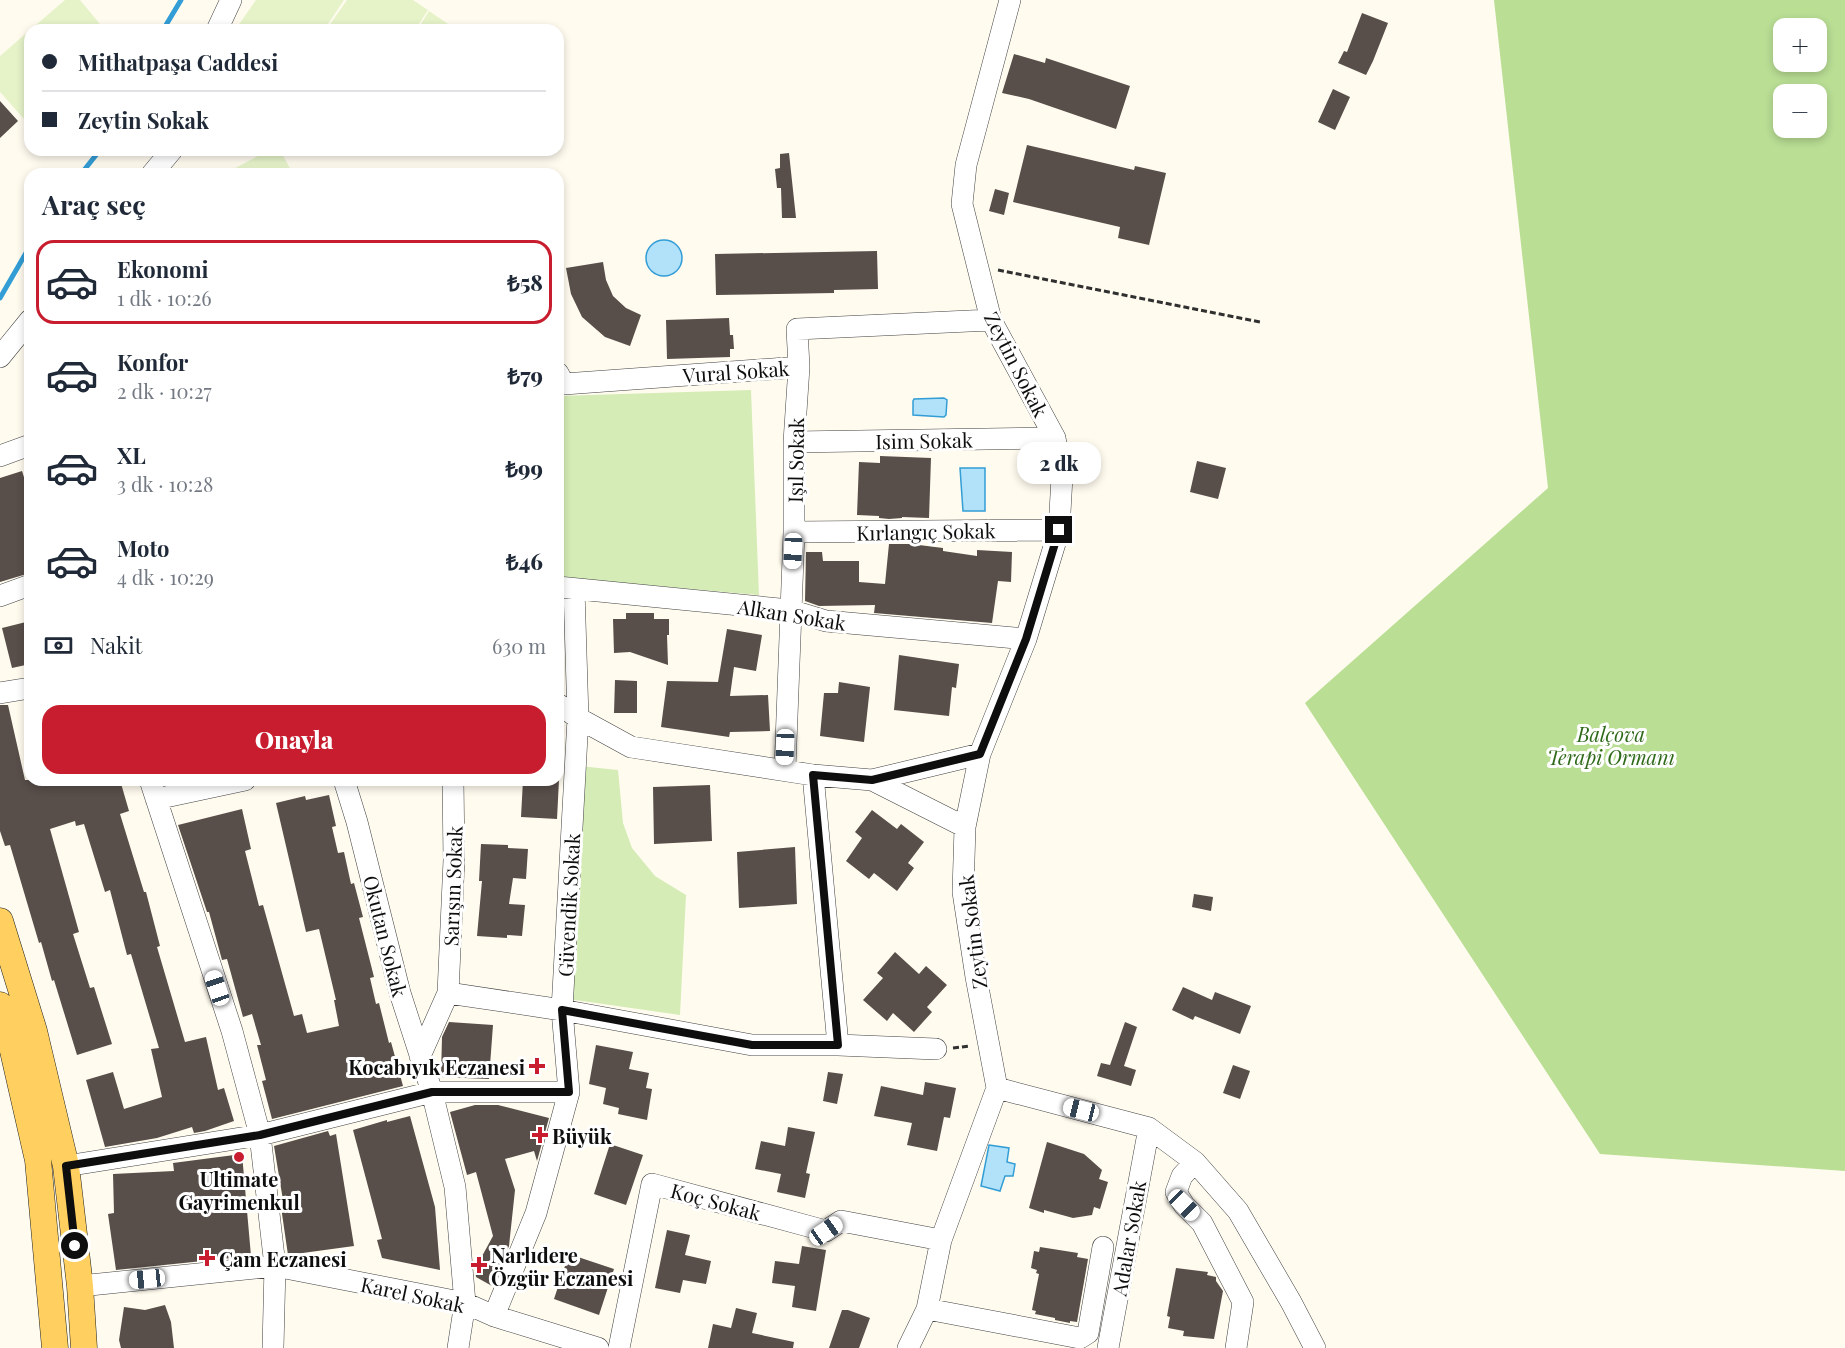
<!DOCTYPE html>
<html lang="tr">
<meta charset="utf-8">
<style>
:root{--surface:#fff;--page:#f6f6f7;--text:#1f2937;--muted:#747a83;--line:#e0e1e3;--accent:#c71d2e}
body{margin:0;font-family:"Playfair Display",serif;background:var(--page);color:var(--text);height:100vh;display:flex;flex-direction:column;font-size:22px;white-space:nowrap}
*{box-sizing:border-box;margin:0}
p{font-size:20px;color:var(--muted)}
.icon{flex:none;width:33px;height:33px;fill:none;stroke:currentColor;stroke-width:2;stroke-linecap:round;stroke-linejoin:round}
.map{position:relative;flex:1;overflow:hidden}
.panel{position:absolute;left:24px;top:168px;width:540px;height:618px;display:flex;flex-direction:column;background:var(--surface);border-radius:18px;box-shadow:0 3px 9px #0003}
.panel>*{flex:none}
.banner{position:absolute;left:24px;top:24px;width:540px;height:132px;border-radius:18px;box-shadow:0 3px 9px #0003;display:grid;align-content:center;height:132px;padding:0 18px;background:var(--surface)}
.buttons{position:absolute;left:1773px;top:18px;display:grid;gap:12px}
.buttons a{display:grid;place-items:center;width:54px;height:54px;border-radius:12px;background:var(--surface);box-shadow:0 3px 9px #0003;font-size:30px}
.end{position:absolute;width:27px;height:27px;margin:-14px;border:8px solid #0e0e0e;background:#fff;box-shadow:0 0 0 3px #fff}
.from{border-radius:50%}
.bubble{position:absolute;height:42px;border-radius:18px;background:var(--surface);box-shadow:0 3px 9px #0003;font-size:20px;font-weight:800;line-height:42px;text-align:center}
.car{position:absolute;width:18px;height:36px;margin:-18px -9px;border-radius:8px;box-shadow:0 0 4px 2px #0007;background:linear-gradient(#fff 24%,#345 0 40%,#fff 0 76%,#345 0 86%,#fff 0)}
.banner b{display:flex;align-items:center;gap:21px;height:57px;font-size:22px}
.banner b+b{border-top:2px solid var(--line)}
.banner i{width:15px;height:15px;background:var(--text)}
ul{padding:0;list-style:none}
li{display:flex;align-items:center;gap:18px;height:84px;margin:0 12px 9px;padding:0 6px;border:3px solid transparent;border-radius:18px}
li div{flex:1}
li b{display:block;font-size:22px}
li em{font-style:normal;font-weight:800}
li.on{border-color:var(--accent)}
li>.icon{width:54px;height:54px;stroke-width:1.5}
h2{padding:0 18px;font-size:27px;line-height:72px}
.pay{display:flex;align-items:center;gap:15px;height:66px;padding:0 18px;font-size:22px}
.pay p{margin-inline-start:auto}
.action{display:flex;gap:12px;margin-top:auto;padding:12px 18px}
.action a{flex:1;height:69px;border-radius:18px;background:var(--accent);color:#fff;font-size:24px;font-weight:800;line-height:69px;text-align:center}
.map>svg:first-child{display:block}
</style>
<div class="map">
<svg width="1845" height="1348" viewBox="0 0 1845 1348">
<rect width="100%" height="100%" fill="#fffbef"/>
<path fill="#d5ecb6" d="M751 390 759 595 575 579 558 575V396Z
M579 766 618 770 623 823 632 848 655 876 686 895 680 1015 568 999Z"/>
<path fill="#b9de94" fill-rule="evenodd" d="M1494 0H1845V1171L1600 1154 1305 703 1548 488ZM1784 28H1816V62H1784ZM1784 94H1816V128H1784Z"/>
<path fill="#e6f3c9" d="M65 0H80L105 30H30Z
M256 0H344L324 30H235Z
M347 0H413L428 10 415 30H326Z
M429 11 457 30H417Z
M30 30V114L24 119 0 92V56Z
M269 150H280L293 174H224Z"/>
<path fill="#b1e2fa" stroke="#339dd5" stroke-width="1.5" d="M646 258a18 18 0 1 1 36 0a18 18 0 1 1-36 0Z
M944 398 947 400 946 415 944 417 913 415V401L914 399Z
M960 468H985V511H963Z
M989 1145 1009 1148 1007 1162 1015 1164 1013 1176H1005L1000 1191 981 1186Z"/>
<g fill="none" stroke-linecap="round" stroke-linejoin="round">
<path stroke="#339dd5" stroke-width="5" d="M163 30 181 0
M81 174 100 150
M0 298 30 246"/>
</g>
<path fill="#584e4a" d="M1362 13 1388 23 1373 61 1366 75 1338 63 1344 51 1347 52Z
M1014 54 1045 63 1046 58 1130 86 1116 129 1029 99 1002 93Z
M1333 89 1350 97 1335 130 1318 122Z
M0 101 18 121 0 138Z
M1027 145 1134 170 1135 166 1166 173 1149 245 1118 238 1120 227 1013 202Z
M789 153 796 218H782L781 188H777L775 169 780 168V154Z
M995 189 1009 193 1004 215 989 211Z
M877 251 878 289 834 290V293L716 295 715 254Z
M603 262 606 280 613 296 626 308 641 315 630 346 605 337 582 317 571 294 566 268Z
M729 318 730 335H733L734 349H730V357L667 359 666 320Z
M880 456 931 458 929 518 902 517V518L889 519 879 518V516L857 515 859 462 880 463Z
M1197 461 1226 468 1218 499 1190 492Z
M22 471 30 496V573L0 582V478Z
M889 544H911L943 548V551L977 556V550L1012 552 1011 582 998 581 992 623 874 613 875 605 819 606 805 601 806 552H822L823 561H859V582L885 584Z
M626 613H654V619H669V635H667L668 665 630 652 614 653 613 619H626Z
M30 621V664L12 668 2 628Z
M727 629 762 635 756 671 734 667 730 696 768 695 770 731 730 732 729 737 661 727 667 681 720 682H718Z
M899 655 959 664 956 688 952 687 949 716 894 710Z
M615 680 637 681V713H614Z
M839 682 870 687 864 742 820 736 824 693H838Z
M0 705H8L25 780H120L129 811 120 814 144 892H146L160 946 157 947 185 1042 206 1037 218 1090 224 1088 234 1121 205 1131 194 1133 192 1127 157 1138 105 1147 86 1080 113 1072 124 1109 162 1097 151 1049 159 1048 131 954 127 955 110 890 105 892 84 824 76 826 75 821 50 829 79 932 73 934 90 988 94 987 112 1044 77 1055 54 980 52 981 41 942 39 943 10 845 5 846 0 831Z
M523 780H559L557 819 521 817Z
M710 785 712 841 654 844 653 787Z
M329 795 336 826 332 827 338 853 344 852 351 884 354 883 363 917 359 918 374 977 370 978 376 1004 379 1003 389 1043 391 1042 403 1086 272 1119 262 1081 266 1080 257 1045H261L252 1014 243 1017 227 959 222 960 209 912H207L178 825 242 809 251 849 245 851 259 906 263 905 294 1016 302 1014 307 1033 339 1026 334 1000H336L319 929 306 932 276 803 305 796 306 800Z
M872 810 897 829 901 824 924 842 908 863 914 868 897 891 874 873 869 879 846 861 862 838 855 832Z
M481 844 508 845V848L528 849 526 879 513 878 509 904 525 905 522 936 507 935V938L477 936 482 881H479Z
M795 847 797 904 739 908 737 852Z
M1194 894 1213 897 1211 911 1192 907Z
M895 952 919 974 926 966 947 985 927 1007 932 1012 914 1032 893 1013 887 1021 863 1000 883 978 877 973Z
M1183 987 1212 1000 1215 992 1251 1006 1240 1034 1195 1016 1193 1020 1172 1010Z
M449 1022 493 1025 489 1079 441 1077 442 1037Z
M1125 1022 1137 1027 1124 1066 1136 1070 1131 1086 1097 1076 1101 1063 1110 1065Z
M596 1045 633 1052 629 1069 649 1073 646 1088 652 1089 647 1120 618 1114 619 1108 603 1104 606 1088 589 1084Z
M1233 1065 1250 1071 1240 1099 1223 1093Z
M828 1072 843 1074 837 1104 823 1101Z
M925 1082 956 1088 950 1118 944 1117 937 1151 907 1145 912 1123 874 1116 881 1086 923 1095Z
M475 1105H498L549 1118 537 1161 534 1151 505 1159 515 1190 509 1246 492 1286 476 1277 475 1269 493 1236 476 1172 467 1175 450 1112Z
M410 1116 435 1207 440 1270 382 1258 377 1240 382 1239 353 1130 387 1120V1122Z
M788 1127 815 1132 806 1173 810 1174 805 1198 777 1192 781 1174 755 1169 761 1141 785 1146Z
M328 1131 330 1136 336 1134 354 1246 288 1255 280 1200H283L274 1146Z
M1047 1142 1084 1154 1102 1170 1099 1179 1108 1182 1100 1209 1094 1207 1092 1215 1073 1218 1044 1210V1213L1029 1208Z
M610 1144 643 1155 626 1205 594 1194Z
M242 1154 251 1256 116 1270 108 1214 114 1213 113 1174 174 1171 173 1163Z
M667 1230 690 1235 685 1255 711 1261 706 1284 683 1280 680 1293 655 1288Z
M802 1246 826 1250 816 1311 792 1307 795 1286 772 1283 775 1261 799 1264Z
M1040 1247 1078 1253 1077 1257 1088 1259 1077 1322 1070 1321V1323L1055 1320V1318L1035 1314 1036 1311 1032 1310 1039 1274 1036 1273 1037 1270 1031 1268 1034 1251 1039 1252Z
M569 1254 614 1269 599 1315 554 1299Z
M1176 1268 1208 1272 1207 1275 1216 1277V1281L1223 1291 1214 1339 1183 1336 1184 1331 1168 1328 1170 1317 1167 1316Z
M165 1305 171 1322 174 1348H121L119 1340 124 1307 145 1310Z
M736 1308 757 1313 752 1333 794 1342 793 1348H708L713 1324 731 1328Z
M842 1310H848L870 1318 859 1348H829Z"/>
<g fill="none" stroke-linecap="round" stroke-linejoin="round">
<g stroke="#414141" stroke-width="22">
<path id="minor" d="M217 30 231 0
M152 174 172 150
M0 357 30 320
M558 373 564 384 799 367 797 329 991 320
M794 442 1055 438
M0 456 30 445
M794 532 1059 530
M558 587 790 610 826 621 1026 639
M0 596 30 585
M0 693 30 688
M558 704 578 718 631 747 813 775 872 780 965 827
M785 769 794 532V442L799 367
M813 775 838 1045
M150 780 232 1031 260 1135 275 1266 273 1348
M344 780 357 822 400 993 432 1092 455 1187 465 1303 458 1348
M872 780 980 754
M156 799 245 780
M448 993 454 860 453 780
M420 1056 448 993 562 1010 752 1045H838L936 1049
M997 1088 1149 1128 1195 1162 1238 1211 1291 1302 1315 1348
M1195 1162 1182 1176 1176 1192 1184 1205 1202 1223 1243 1302 1236 1348
M66 1166 260 1135 432 1092H569
M80 1286 275 1266 465 1303 494 1316 598 1348
M927 1309 1080 1338 1088 1333 1103 1247
M494 1316 536 1213 569 1092 562 1010 578 718 574 589
M619 1348 652 1184 826 1231 841 1221 941 1240
M908 1348 927 1309 941 1240 997 1088 976 977 963 892 965 827 980 754 1026 639 1059 530 1062 477 1055 438 991 320 962 204 966 165 1010 0
M1108 1348 1149 1128"/>
</g>
<g stroke="#1f1f1f" stroke-width="27">
<path id="major" d="M0 921 34 1031 66 1166 80 1286 84 1348
M0 1005 11 1042 38 1160 55 1348"/>
</g>
<path stroke="#303030" stroke-width="3" stroke-dasharray="6 3" stroke-linecap="butt" d="M998 270 1260 322
M953 1048 970 1046"/>
<use href="#minor" stroke="#fff" stroke-width="21"/>
<use href="#major" stroke="#ffd05f" stroke-width="26"/>
</g>
<g fill="none" stroke-linecap="round" stroke-linejoin="round">
<path stroke="#0e0e0e" stroke-width="8" d="M75 1246 66 1166 260 1135 432 1092H569L562 1010 752 1045H838L813 775 872 780 980 754 1026 639 1059 530"/>
</g>
<g fill="#c71d2e" stroke="#fff" stroke-width="2">
<path d="M534 1057h6v6h6v6h-6v6h-6v-6h-6v-6h6z"/>
<path d="M537 1126h6v6h6v6h-6v6h-6v-6h-6v-6h6z"/>
<circle cx="239" cy="1157" r="6"/>
<path d="M204 1249h6v6h6v6h-6v6h-6v-6h-6v-6h6z"/>
<path d="M476 1256h6v6h6v6h-6v6h-6v-6h-6v-6h6z"/>
</g>
<g text-anchor="middle" dominant-baseline="central" stroke-width="6" stroke-linejoin="round" paint-order="stroke">
<g font-size="20" fill="#0e0e0e" stroke="#fff">
<text transform="translate(1017 364) rotate(63)">Zeytin Sokak</text>
<text transform="translate(736 371) rotate(-4)">Vural Sokak</text>
<text transform="translate(924 440) rotate(-1)">Isim Sokak</text>
<text transform="translate(795 460) rotate(-89)">Işıl Sokak</text>
<text transform="translate(926 531) rotate(-1)">Kırlangıç Sokak</text>
<text transform="translate(792 614) rotate(9)">Alkan Sokak</text>
<text transform="translate(452 886) rotate(-88)">Sarışın Sokak</text>
<text transform="translate(568 905) rotate(-87)">Güvendik Sokak</text>
<text transform="translate(972 932) rotate(-97)">Zeytin Sokak</text>
<text transform="translate(386 936) rotate(76)">Okutan Sokak</text>
<text transform="translate(716 1201) rotate(15)">Koç Sokak</text>
<text transform="translate(1128 1238) rotate(-80)">Adalar Sokak</text>
<text transform="translate(413 1294) rotate(12)">Karel Sokak</text>
</g>
<g font-size="20" font-style="italic" fill="#2f6a1a" stroke="#fff">
<text x="1611" y="733">Balçova<tspan x="1611" dy="23">Terapi Ormanı</tspan></text>
</g>
<g font-size="20" font-weight="bold" fill="#0e0e0e" stroke="#fff" text-anchor="start">
<text x="525" y="1066" text-anchor="end">Kocabıyık Eczanesi</text>
<text x="552" y="1135">Büyük</text>
<text x="239" y="1178" text-anchor="middle">Ultimate<tspan x="239" dy="23">Gayrimenkul</tspan></text>
<text x="491" y="1254">Narlıdere<tspan x="491" dy="23">Özgür Eczanesi</tspan></text>
<text x="219" y="1258">Çam Eczanesi</text>
</g>
</g>
</svg>
<div class="buttons">
<a>+</a>
<a>−</a>
</div>
<i class="end from" style="left:75px;top:1246px"></i>
<i class="end" style="left:1059px;top:530px"></i>
<div class="bubble" style="left:1017px;top:442px;width:84px">2 dk</div>
<i class="car" style="left:793px;top:551px;rotate:183deg"></i>
<i class="car" style="left:785px;top:747px;rotate:182deg"></i>
<i class="car" style="left:217px;top:988px;rotate:341deg"></i>
<i class="car" style="left:1081px;top:1110px;rotate:284deg"></i>
<i class="car" style="left:1184px;top:1205px;rotate:135deg"></i>
<i class="car" style="left:826px;top:1231px;rotate:55deg"></i>
<i class="car" style="left:147px;top:1279px;rotate:264deg"></i>
<div class="banner">
<b><i class="from"></i>Mithatpaşa Caddesi</b>
<b><i></i>Zeytin Sokak</b>
</div>
<section class="panel">
<h2>Araç seç</h2>
<ul>
<li class="on"><svg class="icon" aria-label="car" viewBox="0 0 24 24"><path d="M5 17H2v-5l4-1 3-4h7l3 4 3 1v5h-3M9 17h6M6 11h13"/><circle cx="7" cy="17" r="2"/><circle cx="17" cy="17" r="2"/></svg><div><b>Ekonomi</b><p>1 dk · 10:26</p></div><em>₺58</em></li>
<li><svg class="icon" aria-label="car" viewBox="0 0 24 24"><path d="M5 17H2v-5l4-1 3-4h7l3 4 3 1v5h-3M9 17h6M6 11h13"/><circle cx="7" cy="17" r="2"/><circle cx="17" cy="17" r="2"/></svg><div><b>Konfor</b><p>2 dk · 10:27</p></div><em>₺79</em></li>
<li><svg class="icon" aria-label="car" viewBox="0 0 24 24"><path d="M5 17H2v-5l4-1 3-4h7l3 4 3 1v5h-3M9 17h6M6 11h13"/><circle cx="7" cy="17" r="2"/><circle cx="17" cy="17" r="2"/></svg><div><b>XL</b><p>3 dk · 10:28</p></div><em>₺99</em></li>
<li><svg class="icon" aria-label="car" viewBox="0 0 24 24"><path d="M5 17H2v-5l4-1 3-4h7l3 4 3 1v5h-3M9 17h6M6 11h13"/><circle cx="7" cy="17" r="2"/><circle cx="17" cy="17" r="2"/></svg><div><b>Moto</b><p>4 dk · 10:29</p></div><em>₺46</em></li>
</ul>
<div class="pay"><svg class="icon" aria-label="cash" viewBox="0 0 24 24"><path d="M3 7h18v10H3z"/><circle cx="12" cy="12" r="2"/></svg>Nakit<p>630 m</p></div>
<div class="action"><a>Onayla</a></div>
</section>
</div>
